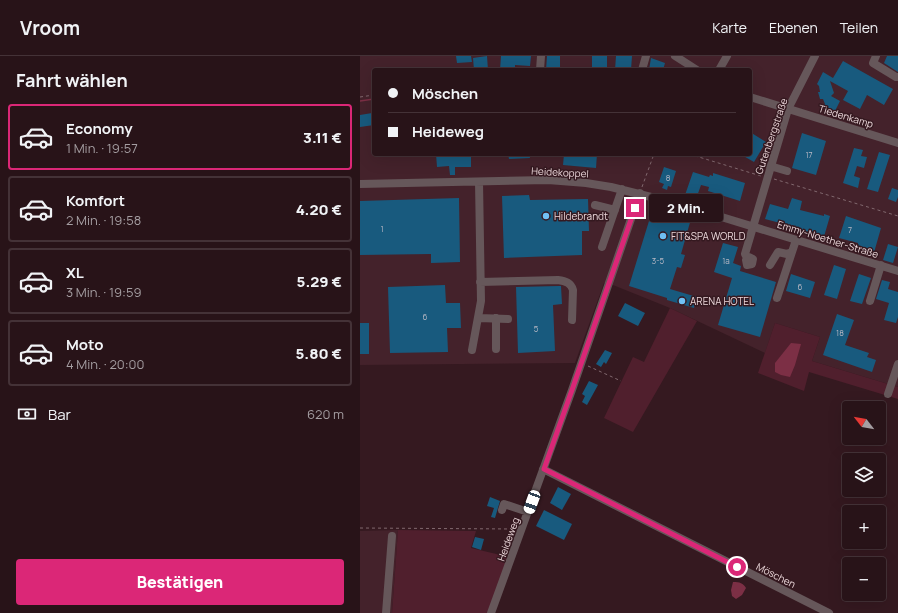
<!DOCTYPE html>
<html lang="de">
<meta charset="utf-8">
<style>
:root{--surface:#281318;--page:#301c21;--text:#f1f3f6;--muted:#a59ea2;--line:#443237;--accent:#db2777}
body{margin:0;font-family:Manrope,sans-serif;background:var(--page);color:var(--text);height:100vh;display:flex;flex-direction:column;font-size:15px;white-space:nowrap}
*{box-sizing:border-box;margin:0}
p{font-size:13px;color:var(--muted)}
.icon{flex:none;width:22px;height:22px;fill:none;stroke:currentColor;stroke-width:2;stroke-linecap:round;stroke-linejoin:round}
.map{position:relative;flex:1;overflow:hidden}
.panel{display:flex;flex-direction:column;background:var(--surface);width:360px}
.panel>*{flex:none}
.hud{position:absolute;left:12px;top:12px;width:380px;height:88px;border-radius:4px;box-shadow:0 4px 16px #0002,0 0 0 1px var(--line);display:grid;align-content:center;height:88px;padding:0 16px;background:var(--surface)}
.needle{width:26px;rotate:301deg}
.controls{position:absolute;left:482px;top:345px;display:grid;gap:8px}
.controls a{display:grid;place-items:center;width:44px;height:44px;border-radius:4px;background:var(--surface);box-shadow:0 4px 16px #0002,0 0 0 1px var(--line);font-size:20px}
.end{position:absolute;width:18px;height:18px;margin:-9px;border:5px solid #db2777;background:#fff;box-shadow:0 0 0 2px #fff}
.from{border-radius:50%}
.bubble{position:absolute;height:28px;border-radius:4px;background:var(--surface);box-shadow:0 4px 16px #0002,0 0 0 1px var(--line);font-size:13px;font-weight:800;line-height:28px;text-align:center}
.car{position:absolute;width:12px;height:24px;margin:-12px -6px;border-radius:5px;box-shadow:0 0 3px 1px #0007;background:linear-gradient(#fff 24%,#345 0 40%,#fff 0 76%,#345 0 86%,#fff 0)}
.hud b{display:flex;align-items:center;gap:14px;height:38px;font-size:15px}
.hud b+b{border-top:1px solid var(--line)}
.hud i{width:10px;height:10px;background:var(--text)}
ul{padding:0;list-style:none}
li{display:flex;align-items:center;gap:12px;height:66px;margin:0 8px 6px;padding:0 8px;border:2px solid var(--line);border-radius:4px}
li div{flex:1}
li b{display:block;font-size:15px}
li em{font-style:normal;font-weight:800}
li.active{border-color:var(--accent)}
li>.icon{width:36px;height:36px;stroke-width:1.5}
h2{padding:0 16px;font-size:18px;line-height:48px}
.pay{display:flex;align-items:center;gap:10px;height:44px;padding:0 16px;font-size:15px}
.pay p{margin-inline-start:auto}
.action{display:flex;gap:8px;margin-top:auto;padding:8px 16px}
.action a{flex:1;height:46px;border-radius:4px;background:var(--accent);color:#fff;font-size:16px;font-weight:800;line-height:46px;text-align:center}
header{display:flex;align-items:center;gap:24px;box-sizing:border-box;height:56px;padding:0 20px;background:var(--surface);border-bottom:1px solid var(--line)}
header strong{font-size:19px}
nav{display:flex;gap:22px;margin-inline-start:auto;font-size:14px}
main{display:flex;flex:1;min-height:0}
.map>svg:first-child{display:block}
</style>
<header>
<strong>Vroom</strong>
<nav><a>Karte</a><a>Ebenen</a><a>Teilen</a></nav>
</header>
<main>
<section class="panel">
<h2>Fahrt wählen</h2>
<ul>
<li class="active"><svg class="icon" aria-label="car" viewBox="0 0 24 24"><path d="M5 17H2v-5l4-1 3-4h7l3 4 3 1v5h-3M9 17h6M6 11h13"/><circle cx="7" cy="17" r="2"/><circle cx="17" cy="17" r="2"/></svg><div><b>Economy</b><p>1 Min. · 19:57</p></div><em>3.11 €</em></li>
<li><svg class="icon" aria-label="car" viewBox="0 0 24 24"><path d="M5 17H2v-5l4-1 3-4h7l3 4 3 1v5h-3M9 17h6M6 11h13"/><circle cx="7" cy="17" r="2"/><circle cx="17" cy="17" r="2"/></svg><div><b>Komfort</b><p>2 Min. · 19:58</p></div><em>4.20 €</em></li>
<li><svg class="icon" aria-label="car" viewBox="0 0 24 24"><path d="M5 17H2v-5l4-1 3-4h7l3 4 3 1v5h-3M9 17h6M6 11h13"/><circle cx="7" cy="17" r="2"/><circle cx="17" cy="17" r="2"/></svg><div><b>XL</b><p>3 Min. · 19:59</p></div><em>5.29 €</em></li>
<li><svg class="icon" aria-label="car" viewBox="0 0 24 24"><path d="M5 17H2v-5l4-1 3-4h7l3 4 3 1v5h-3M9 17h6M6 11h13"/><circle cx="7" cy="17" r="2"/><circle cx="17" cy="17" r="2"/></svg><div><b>Moto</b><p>4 Min. · 20:00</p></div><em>5.80 €</em></li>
</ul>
<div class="pay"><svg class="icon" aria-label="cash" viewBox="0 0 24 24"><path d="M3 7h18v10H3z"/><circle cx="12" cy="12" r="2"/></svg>Bar<p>620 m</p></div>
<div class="action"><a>Bestätigen</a></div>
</section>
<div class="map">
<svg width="538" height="557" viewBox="0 0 538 557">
<rect width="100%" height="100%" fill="#351920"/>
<path fill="#44222b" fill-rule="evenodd" d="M0 0H538V331L452 305 460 281 415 267 405 297 310 252 253 229 244 227 215 307 0 309ZM14 14H390V98H14Z
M38 474 32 557H0V475Z"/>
<path fill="#501f2d" d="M310 252 337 265 273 376 244 362 273 301 284 306Z
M415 267 460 281 452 305 538 331V343L449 316 444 335 398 317Z
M38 474 116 475 111 492 149 501 128 557H32Z"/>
<path fill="#7c2f45" d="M431 287 441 288 435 309 430 321 421 319 415 316V307Z
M373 526C380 526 383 527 386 532L382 539 376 543 372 540 371 534Z"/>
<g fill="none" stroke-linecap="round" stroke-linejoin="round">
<path stroke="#7c2f45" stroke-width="1.5" d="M0 45 14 43"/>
</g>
<path fill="#185a7e" d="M96 0H111L112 6 97 7Z
M127 0 128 14H114L113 2Z
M141 0H171L170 10 155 9V14H140Z
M187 0H200V14H186Z
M232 0H247V14H232Z
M256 0H272L271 14H255Z
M527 0H538V16L524 7Z
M291 2 305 7 303 14H289Z
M483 5 533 33 524 49 507 39 500 53 483 44 488 35 470 25 474 37 471 40 480 45 475 55 464 50 465 48 463 43H460L458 36H460L459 30 457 28 463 16 473 22Z
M12 57 14 69 0 71V59Z
M390 76 406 86 394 106 380 98H390Z
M442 77 466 85 456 119 432 112Z
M494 92 503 94 501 100 507 101 504 112 497 110 494 120 500 122 498 132 483 127Z
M519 96 530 99 518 136 507 133Z
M76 98H111V111H95V119H90L89 110 77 111Z
M148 98H169L170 102 149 103Z
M204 98H237L236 112 203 109Z
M304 111 316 115 311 131 308 130 307 134 302 132 304 128 299 126Z
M333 116 349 121 350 119 353 120V117L385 127 380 145 348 135 349 131 341 129 336 143 325 139Z
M532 132 538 134V141L536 146 528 143Z
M169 139 170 144 228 143 229 175H222V199L144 202 142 140Z
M99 142 100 206 71 207V198L0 199V145Z
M432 142 442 145 440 154 464 160V158L470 160 463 184 457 182 458 179 435 172 434 175 419 170 420 167 405 163 410 148 428 153Z
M293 152 331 163 321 198 325 199 321 212 317 211 310 233 337 241 334 252 307 244V242L269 230Z
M486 160 521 172 513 200 496 195 498 187 479 182Z
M363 187 378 191 373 207 381 210 380 215 416 226 400 281 358 269 372 222 354 216Z
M528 188 538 191 533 207 523 204Z
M474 209 486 213 477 243 464 239Z
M431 218 455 226 450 242 426 235Z
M499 218 511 222 502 248 490 245Z
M522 224 530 226 528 233 538 236V261L536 267 524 264 529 247 516 243Z
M85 229 86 247H100L101 272H87L88 296 30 297 28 231Z
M198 230H201L202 248 193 249 195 295 158 297 156 231Z
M265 247 285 257 278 270 258 260Z
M477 258 494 264 485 289 509 297 507 301 516 304 512 316 463 299Z
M0 267H9V298H0Z
M245 294 252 297 246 308 244 306 241 311 236 308Z
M229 325 238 329 227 349 222 346 225 340 222 338Z
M198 431 211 438 202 454 190 447Z
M130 441 140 445 135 462 131 461 134 452 127 450Z
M184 454 212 468 204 484 176 470Z
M115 481 124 483 121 494 112 491Z"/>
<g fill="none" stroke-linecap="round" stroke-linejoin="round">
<path stroke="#81686e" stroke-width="1" stroke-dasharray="3 3" stroke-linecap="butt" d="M0 41 14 39
M329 98 401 120
M414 123 538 160
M282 131 294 98
M228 310 261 325
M0 472 153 473"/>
<path stroke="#66575a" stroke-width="8" d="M315 0 337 14
M516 0 513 7 536 21H538
M180 14 181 0
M282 14 286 0
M359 14 367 0
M390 41 538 87
M410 110 427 115
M0 128 188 124 226 127 251 131 319 148 538 215
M235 149 255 154
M242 191 262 133
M387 202 389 201 393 203 392 208 387 209 386 204 387 202 385 198 428 53 455 0
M410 209 418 196 427 198 432 196 436 184
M120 226 198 224C206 225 211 227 213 234L212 264
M417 242 432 196
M510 245 521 209
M119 262 148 263
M136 262V293
M112 294 121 245 119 126
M528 338 538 308
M183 413 469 557
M142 454 144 448 168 456
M26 557 32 480
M131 557 212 334 280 137"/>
</g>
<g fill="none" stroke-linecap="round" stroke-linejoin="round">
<path stroke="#db2777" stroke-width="5" d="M275 152 212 334 184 413 377 511"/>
</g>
<g fill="#71c1f5" stroke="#351920" stroke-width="1.5">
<circle cx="186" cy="160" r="4"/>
<circle cx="303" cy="180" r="4"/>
<circle cx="322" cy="245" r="4"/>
</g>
<g text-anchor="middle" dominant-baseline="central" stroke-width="3" stroke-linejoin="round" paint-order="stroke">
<g font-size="8" fill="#b7b8c4">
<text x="449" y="98">17</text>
<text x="308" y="121">8</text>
<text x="22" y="172">1</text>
<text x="490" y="173">7</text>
<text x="298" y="204">3-5</text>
<text x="366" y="204">1a</text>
<text x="440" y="230">6</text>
<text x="65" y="260">6</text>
<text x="176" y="272">5</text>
<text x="480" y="276">18</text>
</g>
<g font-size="10" fill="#ecd8db" stroke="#351920">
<text transform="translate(486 60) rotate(17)">Tiedenkamp</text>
<text transform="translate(411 80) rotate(-71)">Gutenbergstraße</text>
<text transform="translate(200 116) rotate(3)">Heidekoppel</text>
<text transform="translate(468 183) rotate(17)">Emmy-Noether-Straße</text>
<text transform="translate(148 483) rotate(-70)">Heideweg</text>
<text transform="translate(416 519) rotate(27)">Möschen</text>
</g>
<g font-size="10" fill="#ecd8db" stroke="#351920" text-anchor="start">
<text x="194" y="160">Hildebrandt</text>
<text x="311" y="180">FIT&amp;SPA WORLD</text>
<text x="330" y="245">ARENA HOTEL</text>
</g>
</g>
</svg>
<div class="controls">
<a><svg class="needle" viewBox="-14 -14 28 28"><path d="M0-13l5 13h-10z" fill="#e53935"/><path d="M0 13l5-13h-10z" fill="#a59ea2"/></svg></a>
<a><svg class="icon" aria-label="layers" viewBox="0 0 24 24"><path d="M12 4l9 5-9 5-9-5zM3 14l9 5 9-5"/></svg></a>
<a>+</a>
<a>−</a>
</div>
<i class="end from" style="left:377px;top:511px"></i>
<i class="end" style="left:275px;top:152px"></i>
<div class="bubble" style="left:289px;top:138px;width:74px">2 Min.</div>
<i class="car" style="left:172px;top:446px;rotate:200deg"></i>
<div class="hud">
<b><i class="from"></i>Möschen</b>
<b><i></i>Heideweg</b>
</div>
</div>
</main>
